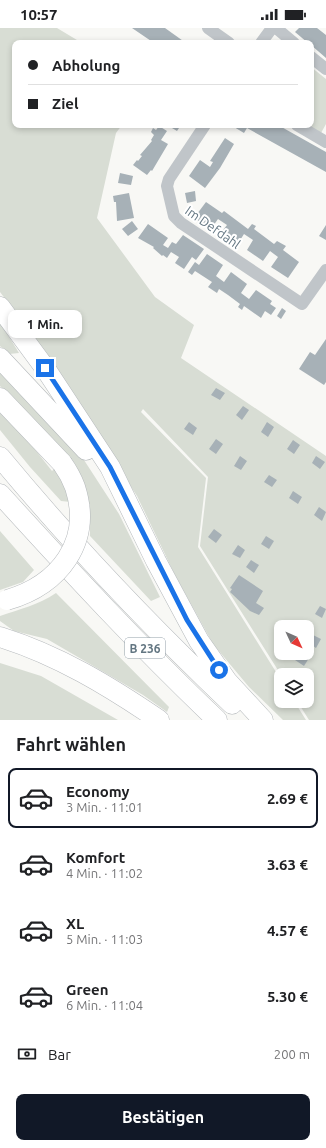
<!DOCTYPE html>
<html lang="de">
<meta charset="utf-8">
<style>
:root{--surface:#fff;--page:#f2f2f2;--text:#202124;--muted:#757577;--line:#e0e0e0;--accent:#111827}
body{margin:0;font-family:Ubuntu,sans-serif;background:var(--page);color:var(--text);height:100vh;display:flex;flex-direction:column;font-size:15px;white-space:nowrap}
*{box-sizing:border-box;margin:0}
p{font-size:13px;color:var(--muted)}
.icon{flex:none;width:22px;height:22px;fill:none;stroke:currentColor;stroke-width:2;stroke-linecap:round;stroke-linejoin:round}
.map{position:relative;height:692px;overflow:hidden}
.side{display:flex;flex-direction:column;background:var(--surface);flex:1}
.side>*{flex:none}
.top-card{position:absolute;left:12px;top:12px;width:302px;height:88px;border-radius:8px;box-shadow:0 2px 6px #0003;display:grid;align-content:center;height:88px;padding:0 16px;background:var(--surface)}
.needle{width:26px;rotate:134deg}
.tools{position:absolute;left:274px;top:592px;display:grid;gap:8px}
.tools a{display:grid;place-items:center;width:40px;height:40px;border-radius:8px;background:var(--surface);box-shadow:0 2px 6px #0003;font-size:20px}
.end{position:absolute;width:18px;height:18px;margin:-9px;border:5px solid #1a73e8;background:#fff;box-shadow:0 0 0 2px #fff}
.from{border-radius:50%}
.bubble{position:absolute;height:28px;border-radius:8px;background:var(--surface);box-shadow:0 2px 6px #0003;font-size:13px;font-weight:700;line-height:28px;text-align:center}
.top-card b{display:flex;align-items:center;gap:14px;height:38px;font-size:15px}
.top-card b+b{border-top:1px solid var(--line)}
.top-card i{width:10px;height:10px;background:var(--text)}
ul{padding:0;list-style:none}
li{display:flex;align-items:center;gap:12px;height:60px;margin:0 8px 6px;padding:0 8px;border:2px solid transparent;border-radius:8px}
li div{flex:1}
li b{display:block;font-size:15px}
li em{font-style:normal;font-weight:700}
li.on{border-color:var(--accent)}
li>.icon{width:36px;height:36px;stroke-width:1.5}
h2{padding:0 16px;font-size:18px;line-height:48px}
.pay{display:flex;align-items:center;gap:10px;height:44px;padding:0 16px;font-size:15px}
.pay p{margin-inline-start:auto}
.action{display:flex;gap:8px;margin-top:auto;padding:8px 16px}
.action a{flex:1;height:46px;border-radius:8px;background:var(--accent);color:#fff;font-size:16px;font-weight:700;line-height:46px;text-align:center}
.status{display:flex;justify-content:space-between;align-items:center;height:28px;padding:0 20px;background:var(--surface);direction:ltr}
.status svg{height:11px;fill:currentColor}
.map>svg:first-child{display:block}
</style>
<div class="status"><b>10:57</b><svg viewBox="0 0 49 12"><path d="M0 12V9h3v3zM5 12V6h3v6zM10 12V3h3v9zM15 12V0h3v12zM26 1h20v11H26zM47 4h2v5h-2z"/></svg></div>
<div class="map">
<svg width="326" height="692" viewBox="0 0 326 692">
<rect width="100%" height="100%" fill="#f8f8f5"/>
<path fill="#d8ddd4" fill-rule="evenodd" d="M0 0H57L82 15H15V97H122L116 105 97 190 155 269 194 297 181 330 326 428V692H309L297 673H307V647H281L200 518 208 449 143 381 141 384 206 450 198 519 281 652V673H294L306 692H283L249 659 213 616 174 545 137 468 21 292 0 264ZM281 599H307V625H281Z
M311 39 326 51V96L321 105 307 97H311Z
M0 294 19 325 9 326 0 318Z
M0 342 84 432 119 486 160 569 151 573 90 508V476L61 473 30 439 0 402V385L26 410 52 443 68 428 0 358Z
M0 503 34 542 23 554 0 562Z
M56 565 169 679 167 684 143 667 47 611 14 603 0 593V588C20 581 38 577 56 565Z
M0 635 41 648 118 692H0Z"/>
<path fill="#a7b1b7" d="M132 0H165L186 15H154Z
M299 0H317L326 7V30L311 17V15H308L295 4Z
M167 97H181L177 103Z
M235 97H278L326 124V144L247 100 244 105 234 99Z
M159 98 167 103 161 112 168 116 152 143 151 142 147 147 133 137 137 132 138 133 142 128 140 127 152 113 151 112 154 107 151 104 153 100 156 102Z
M225 110 234 116 220 140 205 160 189 148 200 132 210 139 213 134 210 133Z
M120 145 133 148 131 157 118 155Z
M195 163 196 173 187 175 185 165Z
M129 165 134 190 117 193 116 174H114L113 168Z
M206 174 222 185 224 183 248 201 252 196 256 198 254 201 274 216 277 213 286 218 283 222 299 234 288 250 271 239 278 229 270 223 263 233 247 222 253 212 244 206 237 217 220 206 227 197 218 191 211 201 194 190Z
M132 193 138 201 128 208 122 201Z
M148 196 168 210 163 217 168 220 172 214 176 216 183 207 204 221 196 232 192 229 184 241 175 235 179 229 171 224 167 230 163 227 162 228 153 220 154 219 138 210Z
M326 197V212L319 208Z
M207 226 223 237 216 248 224 254 231 244 247 256 241 265 249 271 256 262 272 273 270 276 276 280 271 287 265 283 261 290 244 278 242 282 238 279 240 276 228 267 219 261 217 265 208 259 212 254 195 243 192 247 188 244 195 234 199 237Z
M282 280 286 283 281 291 277 288Z
M326 311V354L324 357 299 341 310 324 315 327Z
M216 360 225 365 220 372 211 367Z
M243 378 249 382 242 392 236 387Z
M189 394 197 400 193 407 184 401Z
M267 394 274 399 268 409 261 404Z
M216 411 223 416 216 426 209 421Z
M293 412 300 417 294 426 287 421Z
M240 428 247 433 241 442 234 438Z
M316 428 325 434 320 441 312 435Z
M269 447 277 452 272 459 264 454Z
M293 463 302 469 298 476 289 470Z
M319 479 326 484 322 493 314 487Z
M214 501 222 507 216 515 208 509Z
M266 508 274 513 269 521 261 516Z
M238 517 245 522 240 530 232 526Z
M251 532 259 537 254 545 246 539Z
M239 547 263 563 256 575 264 580 259 587 250 583 230 564 232 561 230 560Z
M320 578 326 581 322 590 315 586Z
M307 604 312 606 307 614Z
M313 607 321 611 316 620 309 615Z
M300 625 309 630 304 638 295 632Z"/>
<g fill="none" stroke-linecap="round" stroke-linejoin="round">
<g stroke="#b4b8bb" stroke-width="21">
<path id="trunk" d="M0 279 45 340 110 439 156 533 199 613 227 653 263 692
M0 330 86 422
M0 370 62 435
M0 429C72 516 150 598 232 676
M0 466C70 543 141 620 217 692
M0 609C58 627 109 658 159 692"/>
</g>
<path stroke="#c0c5c9" stroke-width="12" d="M208 0 229 15
M276 0 294 15
M261 15 272 0
M311 29 326 41
M205 97 169 151 167 158 174 188 181 195 302 276 326 242
M297 97 326 114"/>
<use href="#trunk" stroke="#fff" stroke-width="20"/>
<g stroke="#b4b8bb" stroke-width="21" stroke-linecap="butt">
<path id="trunk-bridge" d="M7 572C59 557 93 514 75 459 72 451 67 442 62 435"/>
</g>
<use href="#trunk-bridge" stroke="#fff" stroke-width="20"/>
</g>
<g fill="none" stroke-linecap="round" stroke-linejoin="round">
<path stroke="#1a73e8" stroke-width="5" d="M45 340 110 439 187 592 219 642"/>
</g>
<g text-anchor="middle" dominant-baseline="central" stroke-width="4" stroke-linejoin="round" paint-order="stroke">
<rect fill="#fff" stroke="#919ea7" stroke-width="1" x="125" y="610" width="40" height="20" rx="3"/>
<g font-size="12" font-weight="bold" fill="#627581">
<text x="145" y="620">B 236</text>
</g>
<g font-size="13" fill="#627581" stroke="#fff">
<text transform="translate(213 199) rotate(35)">Im Defdahl</text>
</g>
</g>
</svg>
<div class="tools">
<a><svg class="needle" viewBox="-14 -14 28 28"><path d="M0-13l5 13h-10z" fill="#e53935"/><path d="M0 13l5-13h-10z" fill="#757577"/></svg></a>
<a><svg class="icon" aria-label="layers" viewBox="0 0 24 24"><path d="M12 4l9 5-9 5-9-5zM3 14l9 5 9-5"/></svg></a>
</div>
<i class="end from" style="left:219px;top:642px"></i>
<i class="end" style="left:45px;top:340px"></i>
<div class="bubble" style="left:8px;top:282px;width:74px">1 Min.</div>
<div class="top-card">
<b><i class="from"></i>Abholung</b>
<b><i></i>Ziel</b>
</div>
</div>
<section class="side">
<h2>Fahrt wählen</h2>
<ul>
<li class="on"><svg class="icon" aria-label="car" viewBox="0 0 24 24"><path d="M5 17H2v-5l4-1 3-4h7l3 4 3 1v5h-3M9 17h6M6 11h13"/><circle cx="7" cy="17" r="2"/><circle cx="17" cy="17" r="2"/></svg><div><b>Economy</b><p>3 Min. · 11:01</p></div><em>2.69 €</em></li>
<li><svg class="icon" aria-label="car" viewBox="0 0 24 24"><path d="M5 17H2v-5l4-1 3-4h7l3 4 3 1v5h-3M9 17h6M6 11h13"/><circle cx="7" cy="17" r="2"/><circle cx="17" cy="17" r="2"/></svg><div><b>Komfort</b><p>4 Min. · 11:02</p></div><em>3.63 €</em></li>
<li><svg class="icon" aria-label="car" viewBox="0 0 24 24"><path d="M5 17H2v-5l4-1 3-4h7l3 4 3 1v5h-3M9 17h6M6 11h13"/><circle cx="7" cy="17" r="2"/><circle cx="17" cy="17" r="2"/></svg><div><b>XL</b><p>5 Min. · 11:03</p></div><em>4.57 €</em></li>
<li><svg class="icon" aria-label="car" viewBox="0 0 24 24"><path d="M5 17H2v-5l4-1 3-4h7l3 4 3 1v5h-3M9 17h6M6 11h13"/><circle cx="7" cy="17" r="2"/><circle cx="17" cy="17" r="2"/></svg><div><b>Green</b><p>6 Min. · 11:04</p></div><em>5.30 €</em></li>
</ul>
<div class="pay"><svg class="icon" aria-label="cash" viewBox="0 0 24 24"><path d="M3 7h18v10H3z"/><circle cx="12" cy="12" r="2"/></svg>Bar<p>200 m</p></div>
<div class="action"><a>Bestätigen</a></div>
</section>
